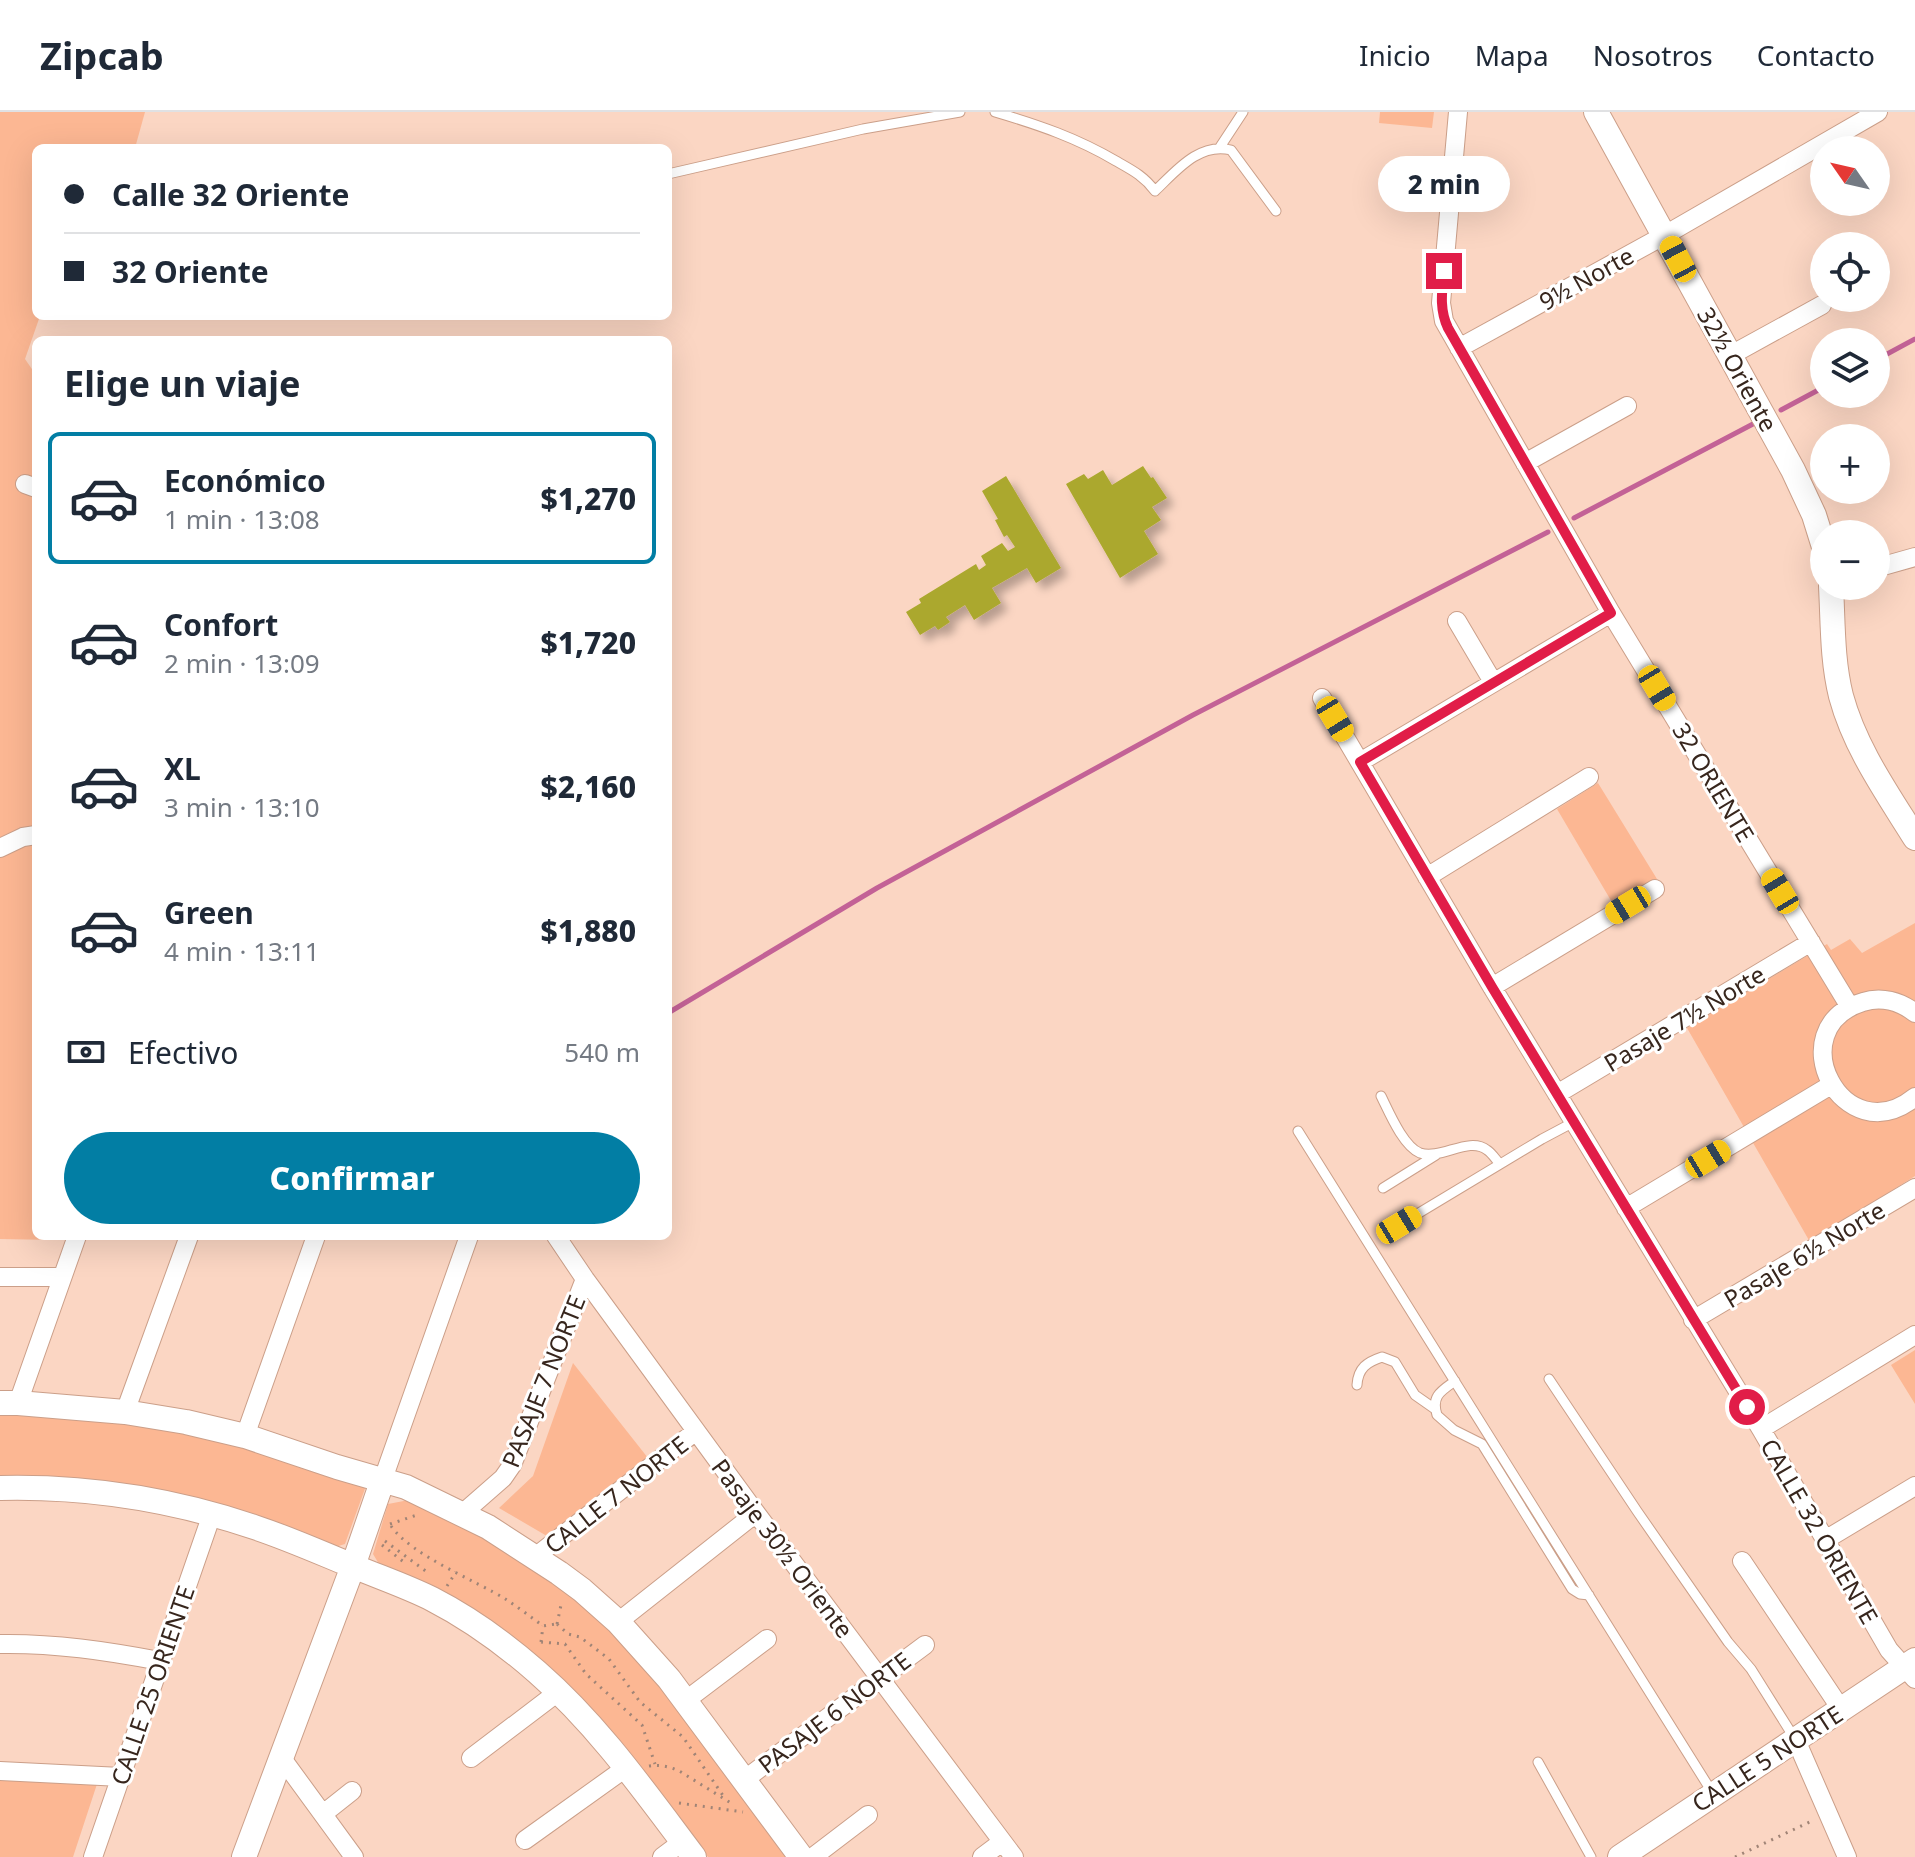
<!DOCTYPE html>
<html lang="es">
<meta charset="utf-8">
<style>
:root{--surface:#fff;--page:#f6f6f7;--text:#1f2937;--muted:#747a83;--line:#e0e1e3;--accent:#027ea4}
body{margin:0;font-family:"Noto Sans",sans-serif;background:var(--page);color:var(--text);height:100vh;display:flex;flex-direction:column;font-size:30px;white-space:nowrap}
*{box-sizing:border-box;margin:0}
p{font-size:26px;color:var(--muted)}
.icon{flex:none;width:44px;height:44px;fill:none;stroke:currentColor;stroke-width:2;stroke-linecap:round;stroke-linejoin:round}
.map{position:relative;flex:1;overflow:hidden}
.side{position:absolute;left:32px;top:224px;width:640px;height:904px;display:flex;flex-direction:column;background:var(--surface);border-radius:12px;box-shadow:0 8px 32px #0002}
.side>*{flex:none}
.guide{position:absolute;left:32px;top:32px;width:640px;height:176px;border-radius:12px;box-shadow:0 8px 32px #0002;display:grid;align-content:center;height:176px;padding:0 32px;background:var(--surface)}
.needle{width:52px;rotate:304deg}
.buttons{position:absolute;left:1810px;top:24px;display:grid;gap:16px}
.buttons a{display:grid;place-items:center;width:80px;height:80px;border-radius:50%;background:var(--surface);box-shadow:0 8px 32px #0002;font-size:40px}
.end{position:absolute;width:36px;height:36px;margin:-18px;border:10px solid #e11d48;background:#fff;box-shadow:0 0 0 4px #fff}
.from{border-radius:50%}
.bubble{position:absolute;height:56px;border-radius:28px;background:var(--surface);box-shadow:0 8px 32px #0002;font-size:26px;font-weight:800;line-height:56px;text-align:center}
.car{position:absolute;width:24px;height:48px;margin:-24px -12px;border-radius:10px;box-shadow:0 0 6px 2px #0007;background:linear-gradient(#f5c518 24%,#345 0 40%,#f5c518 0 76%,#345 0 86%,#f5c518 0)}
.guide b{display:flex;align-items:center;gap:28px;height:76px;font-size:30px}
.guide b+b{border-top:2px solid var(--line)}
.guide i{width:20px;height:20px;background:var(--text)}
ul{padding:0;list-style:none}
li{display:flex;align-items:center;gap:24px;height:132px;margin:0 16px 12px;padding:0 16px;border:4px solid transparent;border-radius:12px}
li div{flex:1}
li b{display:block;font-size:30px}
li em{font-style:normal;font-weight:800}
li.current{border-color:var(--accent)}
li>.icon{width:72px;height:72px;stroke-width:1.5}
h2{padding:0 32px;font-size:36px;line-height:96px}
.pay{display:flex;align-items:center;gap:20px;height:88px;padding:0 32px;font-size:30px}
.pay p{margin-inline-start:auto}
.button{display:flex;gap:16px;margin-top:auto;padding:16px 32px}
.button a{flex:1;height:92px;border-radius:48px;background:var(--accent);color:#fff;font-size:32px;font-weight:800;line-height:92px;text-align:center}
header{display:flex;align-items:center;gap:48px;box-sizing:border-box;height:112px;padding:0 40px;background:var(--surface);border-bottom:2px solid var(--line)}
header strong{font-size:38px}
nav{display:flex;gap:44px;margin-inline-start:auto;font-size:28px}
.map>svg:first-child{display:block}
</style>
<header>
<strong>Zipcab</strong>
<nav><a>Inicio</a><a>Mapa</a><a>Nosotros</a><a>Contacto</a></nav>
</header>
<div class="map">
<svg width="1915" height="1745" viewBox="0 0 1915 1745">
<defs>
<filter id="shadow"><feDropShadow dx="7" dy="7" stdDeviation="4" flood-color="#0004"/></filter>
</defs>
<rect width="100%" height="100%" fill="#fbd6c3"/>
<path fill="#fcb793" d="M0 0H145L135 36H36V204H40L25 247 36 263V1124H55L54 1128 0 1127Z
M1380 0H1434L1432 16 1379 11Z
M1598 671 1657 767 1613 792 1557 697Z
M1915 811V1064L1810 1130 1687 916 1827 832 1831 838 1850 827 1862 841Z
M1915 1238V1292L1891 1253Z
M573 1251 648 1346 552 1427 499 1396 533 1364Z
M43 1301 150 1310 237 1329 367 1371 345 1432 332 1436 0 1366V1304Z
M409 1388 476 1420 535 1456 602 1508 652 1559 789 1745H708L623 1632 585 1591 379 1452 373 1442 388 1392Z
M0 1669H98L73 1745H0Z"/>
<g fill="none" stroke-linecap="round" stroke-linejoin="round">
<path stroke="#c36296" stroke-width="5" d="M1876 248 1915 227
M1781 298 1824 275
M1574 406 1753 312
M668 901 877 776 1193 603 1548 420"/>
</g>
<path fill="#aba82d" filter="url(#shadow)" d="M1143 354 1151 366 1153 365 1167 386 1152 395 1161 408 1144 419 1158 442 1120 466 1066 372 1084 362 1088 367 1103 358 1112 373Z
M1006 364 1061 456 1036 471 1027 456 992 476 1001 491 974 508 965 493 946 505 950 510 938 518 935 514 920 523 906 500 921 491 919 487 976 452 979 458 986 453 981 444 1002 431 1008 439 1015 435 1007 423 1004 425 995 408 998 407 982 379Z"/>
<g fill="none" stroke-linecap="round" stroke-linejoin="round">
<g stroke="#cb9f89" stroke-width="11">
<path id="lane" d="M995 0C1039 13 1077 26 1116 49 1132 58 1144 64 1155 79 1176 59 1199 30 1231 38L1276 99
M1220 35 1243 0
M668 62 863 17 960 0
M1381 984C1389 1000 1403 1034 1420 1041 1441 1048 1469 1024 1487 1038 1492 1041 1496 1048 1500 1052
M1298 1019 1712 1680
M1383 1076 1436 1043
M1399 1113 1542 1027 1574 1010
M1549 1267 1637 1399 1728 1530 1751 1557 1795 1627
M1455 1269C1441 1279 1431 1284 1437 1303L1454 1318 1482 1332 1572 1477 1580 1482 1589 1483
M1357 1273C1358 1256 1367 1250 1382 1245L1395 1250 1415 1283 1435 1297
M1538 1650 1591 1745"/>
</g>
<g stroke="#cb9f89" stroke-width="20">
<path id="street" d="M1458 0 1441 191 1444 209 1611 501 1850 895
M1459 236 1665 123 1878 0
M1731 243 1822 193
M1525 351 1627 294
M25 372 36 376
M1876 456 1915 445
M1457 509 1493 570
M1322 586 1492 875 1761 1317 1889 1538 1915 1567
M1360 650 1611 501
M0 736 23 725 36 723
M1427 765 1589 665
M1492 875 1655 777
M1915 901C1900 889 1881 884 1863 890 1778 916 1843 1043 1915 985
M1557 982 1811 830
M1626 1096 1831 973
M556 1124 585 1167 756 1401 1014 1745
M0 1165H62
M1693 1208 1915 1076
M18 1291 77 1124
M125 1300 189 1124
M1761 1317 1915 1223
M245 1324 316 1124
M383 1367 469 1124
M463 1401 503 1366 512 1353 585 1167
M1825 1428 1915 1374
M535 1445 696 1319
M1742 1449 1841 1597
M618 1510 756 1401
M0 1532C54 1531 107 1539 160 1549
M685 1589 767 1527
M1796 1628 1847 1745
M281 1645 354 1745
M471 1646 558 1580
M0 1659 121 1665
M744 1668 925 1533
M323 1702 352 1679
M525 1728 627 1655
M93 1745 212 1402
M662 1745 682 1730
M813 1745 868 1703
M982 1745 1002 1730"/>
</g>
<g stroke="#cb9f89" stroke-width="26">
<path id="secondary" d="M1596 0 1793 358 1814 403 1824 435
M1831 474C1833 511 1832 548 1841 584 1855 636 1887 681 1915 726
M0 1291H18L125 1300 186 1310 245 1324 337 1355 406 1375 488 1415 559 1461 582 1478 618 1510 669 1567 801 1745
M0 1376C87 1374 175 1388 257 1416 290 1427 321 1441 353 1454 379 1465 406 1474 432 1487 469 1506 505 1532 537 1560 598 1613 645 1680 694 1745
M244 1745 353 1454 383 1367
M1620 1745 1915 1548"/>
</g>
<path stroke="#a08476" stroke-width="3" stroke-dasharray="2 6" stroke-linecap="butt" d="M390 1412 417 1403
M391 1414C412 1444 475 1468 507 1488 519 1496 531 1505 543 1514L556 1512
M385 1429 427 1460
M382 1433 405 1451
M447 1474 456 1460
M557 1512 568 1522 580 1525 609 1547 640 1590 683 1625 724 1685
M557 1512 561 1493 560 1490
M541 1530 565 1532 586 1562 642 1613 655 1652
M541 1530 543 1514
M649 1654C660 1652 671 1655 681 1660L734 1693
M679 1691 743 1700
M1735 1745 1814 1708"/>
<use href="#lane" stroke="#fff" stroke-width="9"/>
<use href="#street" stroke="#fff" stroke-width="18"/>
<use href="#secondary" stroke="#fff" stroke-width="24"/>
</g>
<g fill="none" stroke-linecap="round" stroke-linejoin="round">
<path stroke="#e11d48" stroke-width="10" d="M1444 159C1442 179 1439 197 1448 216L1611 501 1360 650 1492 875 1747 1295"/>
</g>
<g text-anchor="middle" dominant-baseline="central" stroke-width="6" stroke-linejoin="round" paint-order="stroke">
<g font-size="24" fill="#37261d" stroke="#fff">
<text transform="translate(1586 166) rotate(-29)">9½ Norte</text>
<text transform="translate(1738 257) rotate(61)">32½ Oriente</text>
<text transform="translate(1714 670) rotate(59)">32 ORIENTE</text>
<text transform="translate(1684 906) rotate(-31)">Pasaje 7½ Norte</text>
<text transform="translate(1804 1142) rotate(-31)">Pasaje 6½ Norte</text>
<text transform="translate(543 1269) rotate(-68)">PASAJE 7 NORTE</text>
<text transform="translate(616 1382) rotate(-38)">CALLE 7 NORTE</text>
<text transform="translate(1820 1419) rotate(60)">CALLE 32 ORIENTE</text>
<text transform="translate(783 1436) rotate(53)">Pasaje 30½ Oriente</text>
<text transform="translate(152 1573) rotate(-71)">CALLE 25 ORIENTE</text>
<text transform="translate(834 1600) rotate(-37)">PASAJE 6 NORTE</text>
<text transform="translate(1767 1646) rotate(-33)">CALLE 5 NORTE</text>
</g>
</g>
</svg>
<div class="buttons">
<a><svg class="needle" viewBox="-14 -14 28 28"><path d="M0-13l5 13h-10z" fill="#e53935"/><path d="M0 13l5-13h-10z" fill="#747a83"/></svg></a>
<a><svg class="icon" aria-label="locate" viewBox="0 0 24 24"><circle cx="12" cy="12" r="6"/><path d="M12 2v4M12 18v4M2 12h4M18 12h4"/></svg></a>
<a><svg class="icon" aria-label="layers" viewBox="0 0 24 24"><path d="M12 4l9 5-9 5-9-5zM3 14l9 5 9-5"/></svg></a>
<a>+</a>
<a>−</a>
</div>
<i class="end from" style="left:1747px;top:1295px"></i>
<i class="end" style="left:1444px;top:159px"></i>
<div class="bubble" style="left:1378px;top:44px;width:132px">2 min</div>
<i class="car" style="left:1678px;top:147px;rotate:332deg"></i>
<i class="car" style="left:1657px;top:576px;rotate:149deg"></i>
<i class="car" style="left:1335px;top:607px;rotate:149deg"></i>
<i class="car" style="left:1780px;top:779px;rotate:329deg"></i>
<i class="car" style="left:1628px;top:793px;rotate:239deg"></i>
<i class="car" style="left:1708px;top:1047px;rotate:59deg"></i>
<i class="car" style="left:1399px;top:1113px;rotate:59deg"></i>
<div class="guide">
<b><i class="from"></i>Calle 32 Oriente</b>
<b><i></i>32 Oriente</b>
</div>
<section class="side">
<h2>Elige un viaje</h2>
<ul>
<li class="current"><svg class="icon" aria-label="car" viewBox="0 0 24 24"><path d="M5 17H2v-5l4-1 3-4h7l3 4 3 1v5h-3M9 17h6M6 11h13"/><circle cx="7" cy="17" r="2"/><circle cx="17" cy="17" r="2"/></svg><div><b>Económico</b><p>1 min · 13:08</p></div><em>$1,270</em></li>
<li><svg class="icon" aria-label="car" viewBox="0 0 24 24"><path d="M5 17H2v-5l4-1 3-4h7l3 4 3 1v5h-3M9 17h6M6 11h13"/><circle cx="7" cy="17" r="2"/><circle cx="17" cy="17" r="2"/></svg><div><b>Confort</b><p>2 min · 13:09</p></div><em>$1,720</em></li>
<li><svg class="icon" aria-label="car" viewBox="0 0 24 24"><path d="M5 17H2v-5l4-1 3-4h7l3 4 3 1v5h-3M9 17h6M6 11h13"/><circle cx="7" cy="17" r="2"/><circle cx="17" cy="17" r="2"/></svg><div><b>XL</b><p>3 min · 13:10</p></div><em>$2,160</em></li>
<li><svg class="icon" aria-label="car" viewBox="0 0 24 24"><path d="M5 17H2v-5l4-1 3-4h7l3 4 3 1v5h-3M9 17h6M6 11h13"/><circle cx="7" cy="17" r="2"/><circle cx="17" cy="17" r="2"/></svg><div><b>Green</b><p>4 min · 13:11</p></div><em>$1,880</em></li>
</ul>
<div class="pay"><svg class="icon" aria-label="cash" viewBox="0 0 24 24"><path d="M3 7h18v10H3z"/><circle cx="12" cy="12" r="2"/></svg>Efectivo<p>540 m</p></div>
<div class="button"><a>Confirmar</a></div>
</section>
</div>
